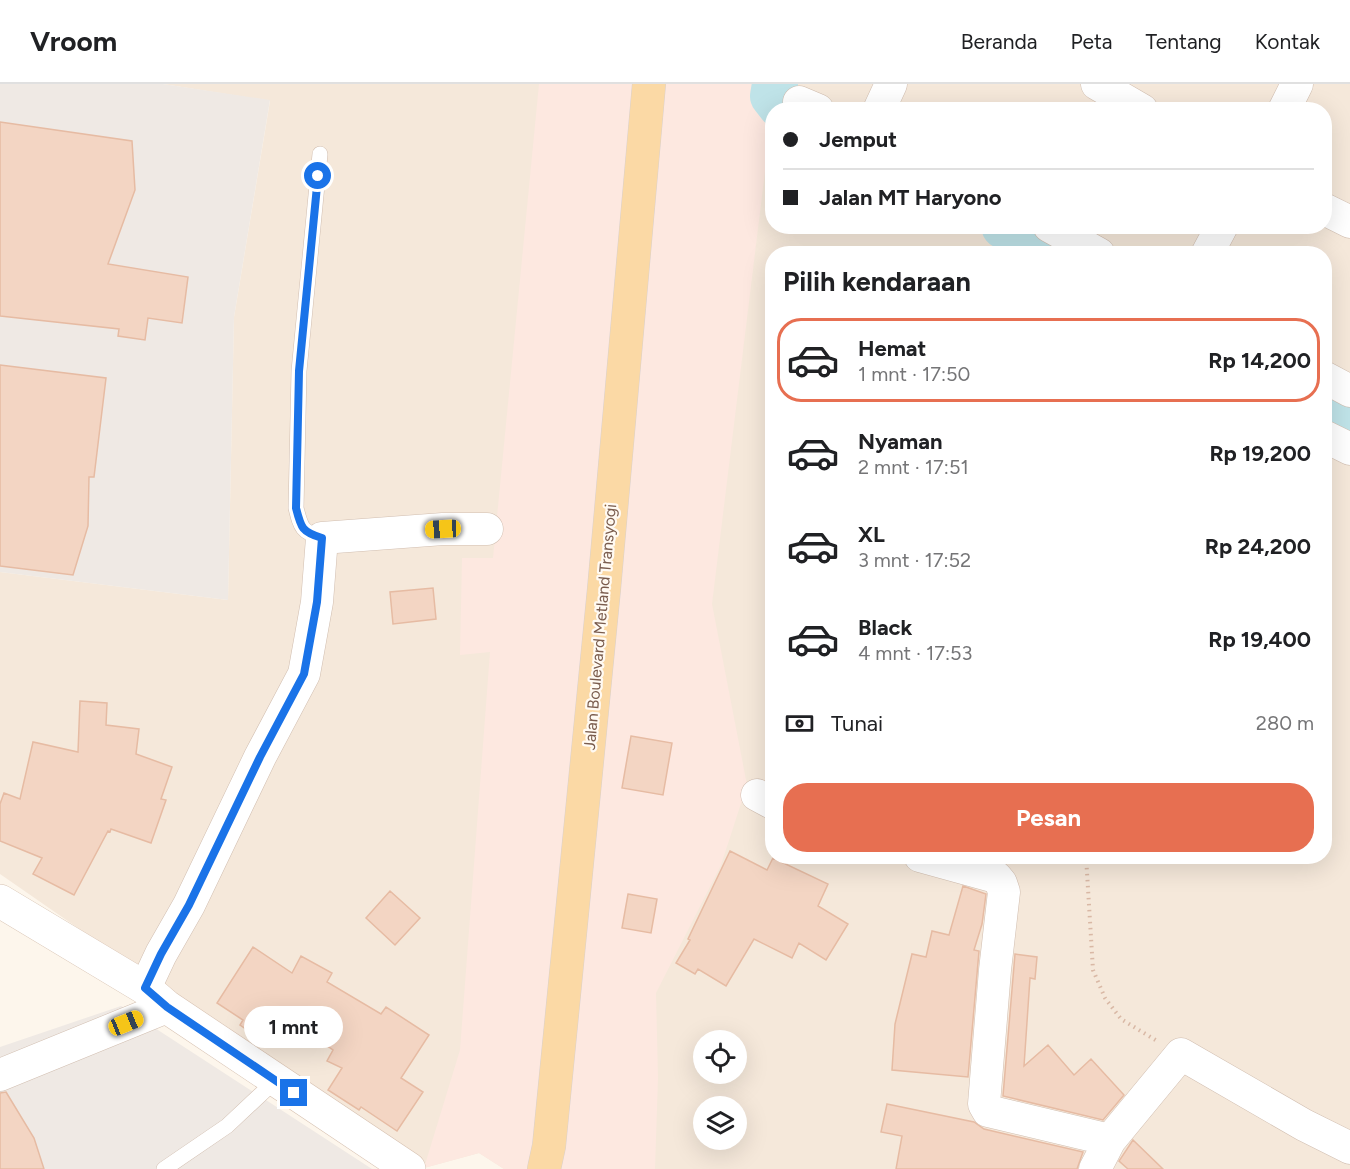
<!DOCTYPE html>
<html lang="id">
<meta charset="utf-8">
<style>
:root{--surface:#fff;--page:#f2f2f2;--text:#202124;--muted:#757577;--line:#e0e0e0;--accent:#e76f51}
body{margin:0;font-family:Figtree,sans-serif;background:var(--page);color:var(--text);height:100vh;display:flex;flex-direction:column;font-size:22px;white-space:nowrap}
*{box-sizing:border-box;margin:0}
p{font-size:20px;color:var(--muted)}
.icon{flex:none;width:33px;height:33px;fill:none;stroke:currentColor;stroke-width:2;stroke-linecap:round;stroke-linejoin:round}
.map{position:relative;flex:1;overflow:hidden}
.sheet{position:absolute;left:765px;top:162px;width:567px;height:618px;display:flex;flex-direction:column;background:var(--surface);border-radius:24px;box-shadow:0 6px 24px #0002}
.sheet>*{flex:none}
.hud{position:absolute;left:765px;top:18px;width:567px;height:132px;border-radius:24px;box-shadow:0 6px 24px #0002;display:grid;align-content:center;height:132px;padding:0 18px;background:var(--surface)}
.fabs{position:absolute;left:693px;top:946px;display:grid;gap:12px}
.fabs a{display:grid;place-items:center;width:54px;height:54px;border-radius:50%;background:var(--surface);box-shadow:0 6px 24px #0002;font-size:30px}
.end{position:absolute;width:27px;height:27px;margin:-14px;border:8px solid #1a73e8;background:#fff;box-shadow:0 0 0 3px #fff}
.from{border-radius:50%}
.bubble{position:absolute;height:42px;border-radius:21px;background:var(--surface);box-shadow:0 6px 24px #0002;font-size:20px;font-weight:700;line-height:42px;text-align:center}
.car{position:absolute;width:18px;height:36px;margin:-18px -9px;border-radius:8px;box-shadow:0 0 4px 2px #0007;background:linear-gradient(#f5c518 24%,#345 0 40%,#f5c518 0 76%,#345 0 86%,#f5c518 0)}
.hud b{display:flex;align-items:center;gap:21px;height:57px;font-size:22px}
.hud b+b{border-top:2px solid var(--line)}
.hud i{width:15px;height:15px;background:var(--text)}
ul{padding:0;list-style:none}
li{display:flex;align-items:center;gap:18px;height:84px;margin:0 12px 9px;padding:0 6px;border:3px solid transparent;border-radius:24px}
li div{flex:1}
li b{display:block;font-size:22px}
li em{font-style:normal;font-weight:700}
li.on{border-color:var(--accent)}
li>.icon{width:54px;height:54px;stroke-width:1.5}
h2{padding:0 18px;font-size:27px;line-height:72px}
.pay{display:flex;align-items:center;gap:15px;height:66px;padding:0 18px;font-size:22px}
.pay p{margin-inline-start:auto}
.action{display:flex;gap:12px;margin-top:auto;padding:12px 18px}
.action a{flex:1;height:69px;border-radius:24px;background:var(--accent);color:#fff;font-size:24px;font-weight:700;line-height:69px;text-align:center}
header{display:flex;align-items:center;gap:36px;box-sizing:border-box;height:84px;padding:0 30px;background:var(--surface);border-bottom:2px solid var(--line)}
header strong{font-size:28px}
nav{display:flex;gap:33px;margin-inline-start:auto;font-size:21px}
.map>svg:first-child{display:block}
</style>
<header>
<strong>Vroom</strong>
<nav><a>Beranda</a><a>Peta</a><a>Tentang</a><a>Kontak</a></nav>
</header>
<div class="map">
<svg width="1350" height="1085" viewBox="0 0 1350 1085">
<rect width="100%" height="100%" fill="#fdf6ec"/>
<path fill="#f5e8da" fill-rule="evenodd" d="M163 0H1350V1085H504L479 1069 424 1084 0 790V488L228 516 234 233 270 17ZM772 26H1324V142H772ZM772 170H1324V772H772ZM704 957H736V990H704ZM704 1023H736V1056H704Z"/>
<path fill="#fde8e0" d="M539 0H777L774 14 712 520 747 701 721 781 656 909 658 994 655 1085H504L479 1069 424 1084 460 966 490 568 460 571 462 474H493Z"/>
<path fill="#efe9e4" d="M0 0H163L270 16 234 233 228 516 0 488Z
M121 922 372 1085H0V963Z"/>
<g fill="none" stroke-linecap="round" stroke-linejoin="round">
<path stroke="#bfe3e8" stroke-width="46" d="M775 0 773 12 780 21 787 26
M1004 142 1056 170
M1324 313 1350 328"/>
</g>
<path fill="#f3d5c3" stroke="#e6bba3" stroke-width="1.5" d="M0 38 132 57 135 106 108 180 188 193 182 239 148 234 145 256 118 252 119 245 0 232Z
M0 281 106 294 94 393H89L88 442 73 491 0 482Z
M433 504 436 535 393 540 390 508Z
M80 617 107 619 106 641 139 645 136 670 172 683 161 715 166 716 151 759 111 745 110 748 108 747 74 811 33 790 42 774 0 757V720L4 709 20 715 33 658 78 668Z
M631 652 672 659 663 711 622 704Z
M730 767 767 786 773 774 828 800 818 822 848 840 826 876 799 859 792 874 754 855 726 902 698 885 695 890 676 879 690 856 688 855Z
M963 802 986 810 982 840 974 866 979 867 968 993 892 986 895 940 912 870 926 873 932 847 949 851Z
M390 807 420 834 395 861 366 834Z
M628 810 657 815 651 849 622 844Z
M253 863 292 889 301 872 332 889 327 898 381 930 386 923 429 951 401 994 423 1008 397 1047 361 1023 359 1026 328 1006 342 984 327 977 333 966 297 941 290 951 270 938 259 954 240 941 243 936 217 919Z
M1015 870 1037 873 1035 895 1030 894 1024 982 1048 961 1074 991 1091 975 1124 1011 1103 1036 1003 1012Z
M6 1008 34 1054 44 1085H0V1009Z
M887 1020 974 1038 984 1045 1083 1068 1077 1085H896L902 1052 881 1048Z
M1133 1056 1163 1085H1128L1119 1077Z"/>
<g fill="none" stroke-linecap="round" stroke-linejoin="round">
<g stroke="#d1beb0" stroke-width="16">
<path id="lane" d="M320 70 299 287 296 424C301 444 302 448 322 454
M164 1085 227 1042 275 997"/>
</g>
<g stroke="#d1beb0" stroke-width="33">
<path id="street" d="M1097 0 1142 26
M799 18 818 26
M879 26 891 0
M1284 26 1297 0
M1324 125 1350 138
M1049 142 1099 170
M1207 170 1222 142
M1324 293 1350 307
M1324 352 1350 365
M757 711 772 719
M920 772 996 793 1001 799 1004 808 995 886 984 1020 988 1027 1110 1056
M145 904 161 870 189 821 260 673 304 590 317 518 322 454 443 445H487
M0 991 167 923
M1095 1085 1110 1056 1181 970 1304 1041 1350 1064"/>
</g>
<g stroke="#d6c0b0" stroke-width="34">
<path id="secondary" d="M0 817 145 904 167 923 409 1085"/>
</g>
<g stroke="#dad1cd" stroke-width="34">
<path id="primary" d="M544 1085 549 1062 604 505 649 0"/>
</g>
<path stroke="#d9b8a5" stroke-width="4" stroke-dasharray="1.5 4.5" stroke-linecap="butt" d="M1086 772 1093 886 1105 914 1121 935 1157 957"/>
<use href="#lane" stroke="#fff" stroke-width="15"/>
<use href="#street" stroke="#fff" stroke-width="32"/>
<use href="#secondary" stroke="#fff" stroke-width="33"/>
<use href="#primary" stroke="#fbd9a5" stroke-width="33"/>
</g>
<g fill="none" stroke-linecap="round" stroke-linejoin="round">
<path stroke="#1a73e8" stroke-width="8" d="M294 1009 167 923 145 904 161 870 189 821 260 673 304 590 317 518 322 454C302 448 301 444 296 424L299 287 318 92"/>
</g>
<g text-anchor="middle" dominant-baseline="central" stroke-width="4.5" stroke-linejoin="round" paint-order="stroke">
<g font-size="16" fill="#7a5c4d" stroke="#fffaf3">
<text transform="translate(600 543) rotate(-85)">Jalan Boulevard Metland Transyogi</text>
</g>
</g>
</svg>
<div class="fabs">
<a><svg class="icon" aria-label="locate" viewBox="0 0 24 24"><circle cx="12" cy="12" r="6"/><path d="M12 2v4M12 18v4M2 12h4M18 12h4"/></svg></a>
<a><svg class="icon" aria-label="layers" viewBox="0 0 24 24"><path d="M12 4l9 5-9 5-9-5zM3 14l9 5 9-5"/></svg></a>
</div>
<i class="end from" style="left:318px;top:92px"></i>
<i class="end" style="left:294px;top:1009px"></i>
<div class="bubble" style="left:244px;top:922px;width:99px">1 mnt</div>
<i class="car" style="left:443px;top:445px;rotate:267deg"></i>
<i class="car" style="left:126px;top:939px;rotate:68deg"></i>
<div class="hud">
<b><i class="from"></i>Jemput</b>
<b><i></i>Jalan MT Haryono</b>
</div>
<section class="sheet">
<h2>Pilih kendaraan</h2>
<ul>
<li class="on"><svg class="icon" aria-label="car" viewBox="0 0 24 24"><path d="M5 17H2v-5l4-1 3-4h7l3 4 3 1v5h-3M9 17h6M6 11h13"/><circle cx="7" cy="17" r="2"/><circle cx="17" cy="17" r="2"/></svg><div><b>Hemat</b><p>1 mnt · 17:50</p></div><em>Rp 14,200</em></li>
<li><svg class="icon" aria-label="car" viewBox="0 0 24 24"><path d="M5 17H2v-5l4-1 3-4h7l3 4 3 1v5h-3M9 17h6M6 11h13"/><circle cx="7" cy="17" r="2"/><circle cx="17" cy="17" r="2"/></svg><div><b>Nyaman</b><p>2 mnt · 17:51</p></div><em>Rp 19,200</em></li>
<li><svg class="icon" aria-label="car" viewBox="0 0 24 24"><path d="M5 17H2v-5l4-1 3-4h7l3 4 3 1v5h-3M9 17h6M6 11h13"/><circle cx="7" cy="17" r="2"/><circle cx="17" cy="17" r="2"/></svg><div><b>XL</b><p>3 mnt · 17:52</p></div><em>Rp 24,200</em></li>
<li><svg class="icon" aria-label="car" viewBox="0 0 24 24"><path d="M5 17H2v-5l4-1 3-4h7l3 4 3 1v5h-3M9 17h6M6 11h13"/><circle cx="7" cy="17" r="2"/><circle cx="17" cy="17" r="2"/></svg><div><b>Black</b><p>4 mnt · 17:53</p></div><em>Rp 19,400</em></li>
</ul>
<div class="pay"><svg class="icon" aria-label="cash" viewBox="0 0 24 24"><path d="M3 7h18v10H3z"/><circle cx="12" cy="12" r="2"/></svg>Tunai<p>280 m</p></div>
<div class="action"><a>Pesan</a></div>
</section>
</div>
